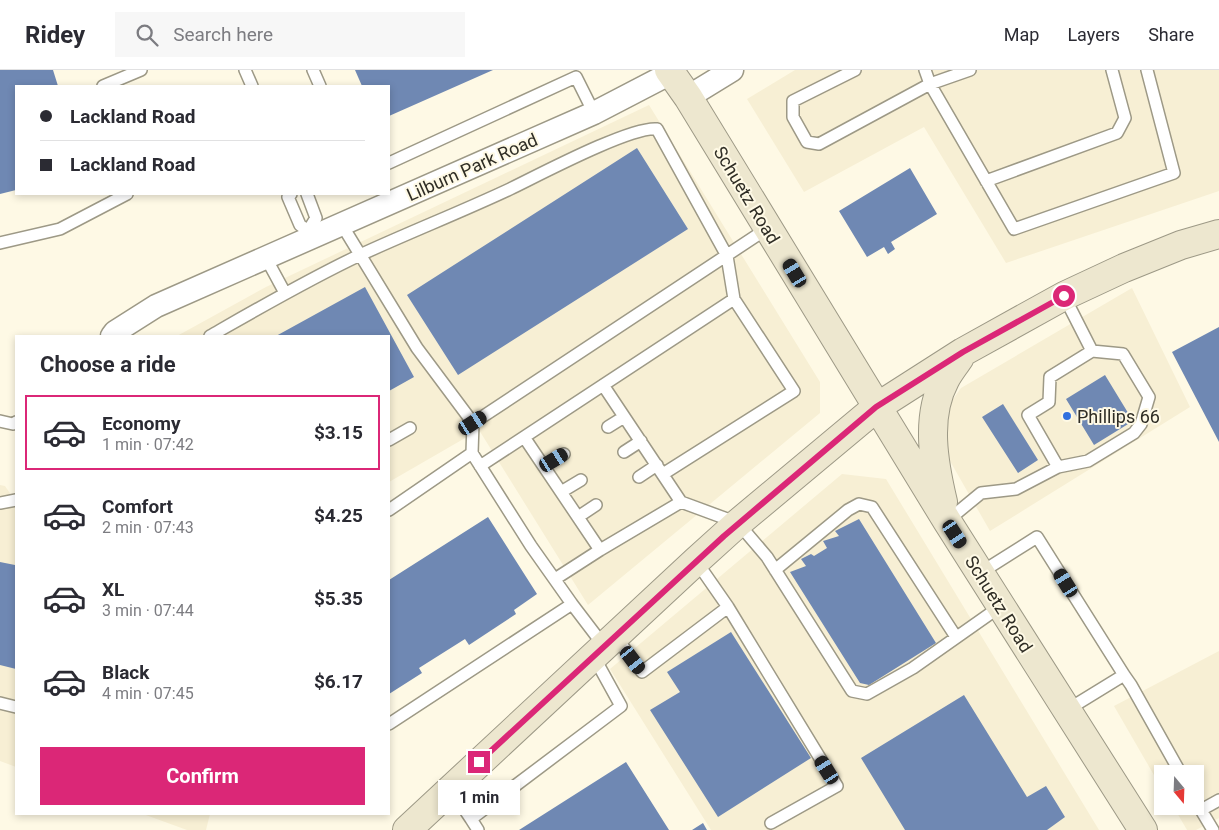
<!DOCTYPE html>
<meta charset="utf-8">
<style>
:root{--surface:#fff;--page:#f7f7f7;--text:#2b2b33;--muted:#7c7c81;--line:#e1e1e2;--accent:#db2777}
body{margin:0;font-family:Roboto,sans-serif;background:var(--page);color:var(--text);height:100vh;display:flex;flex-direction:column;font-size:19px;white-space:nowrap}
*{box-sizing:border-box;margin:0}
p{font-size:16px;color:var(--muted)}
.icon{flex:none;width:28px;height:28px;fill:none;stroke:currentColor;stroke-width:2;stroke-linecap:round;stroke-linejoin:round}
.map{position:relative;flex:1;overflow:hidden}
.side{position:absolute;left:15px;top:265px;width:375px;height:480px;display:flex;flex-direction:column;background:var(--surface);border-radius:0px;box-shadow:0 2px 8px #0003}
.side>*{flex:none}
.hud{position:absolute;left:15px;top:15px;width:375px;height:110px;border-radius:0px;box-shadow:0 2px 8px #0003;display:grid;align-content:center;height:110px;padding:0 25px;background:var(--surface)}
.needle{width:32px;rotate:161deg}
.controls{position:absolute;left:1154px;top:695px;display:grid;gap:10px}
.controls a{display:grid;place-items:center;width:50px;height:50px;border-radius:0px;background:var(--surface);box-shadow:0 2px 8px #0003;font-size:25px}
.end{position:absolute;width:22px;height:22px;margin:-11px;border:6px solid #db2777;background:#fff;box-shadow:0 0 0 2px #fff}
.from{border-radius:50%}
.bubble{position:absolute;height:35px;border-radius:0px;background:var(--surface);box-shadow:0 2px 8px #0003;font-size:16px;font-weight:700;line-height:35px;text-align:center}
.car{position:absolute;width:15px;height:30px;margin:-15px -8px;border-radius:6px;box-shadow:0 0 4px 1px #0007;background:linear-gradient(#222 24%,#8ab4d8 0 40%,#222 0 76%,#8ab4d8 0 86%,#222 0)}
.hud b{display:flex;align-items:center;gap:18px;height:48px;font-size:19px}
.hud b+b{border-top:1px solid var(--line)}
.hud i{width:12px;height:12px;background:var(--text)}
ul{padding:0;list-style:none}
li{display:flex;align-items:center;gap:15px;height:75px;margin:0 10px 8px;padding:0 15px;border:2px solid transparent;border-radius:0px}
li div{flex:1}
li b{display:block;font-size:19px}
li em{font-style:normal;font-weight:700}
li.current{border-color:var(--accent)}
li>.icon{width:45px;height:45px;stroke-width:1.5}
h2{padding:0 25px;font-size:22px;line-height:60px}
.button{display:flex;gap:10px;margin-top:auto;padding:10px 25px}
.button a{flex:1;height:58px;border-radius:0px;background:var(--accent);color:#fff;font-size:20px;font-weight:700;line-height:58px;text-align:center}
header{display:flex;align-items:center;gap:30px;box-sizing:border-box;height:70px;padding:0 25px;background:var(--surface);border-bottom:1px solid var(--line)}
header strong{font-size:24px}
nav{display:flex;gap:28px;margin-inline-start:auto;font-size:18px}
.search{width:350px;height:45px;background:var(--page);display:flex;align-items:center;gap:12px;box-sizing:border-box;padding:0 18px;border-radius:0px;color:var(--muted);font-size:19px}
.map>svg:first-child{display:block}
</style>
<header>
<strong>Ridey</strong>
<div class="search"><svg class="icon" aria-label="search" viewBox="0 0 24 24"><circle cx="10" cy="10" r="6"/><path d="M15 15l6 6"/></svg>Search here</div>
<nav><a>Map</a><a>Layers</a><a>Share</a></nav>
</header>
<div class="map">
<svg width="1219" height="760" viewBox="0 0 1219 760">
<rect width="100%" height="100%" fill="#fef9e5"/>
<path fill="#f7efd4" d="M795 0H1219V121L1006 193 924 57 804 122 747 29Z
M649 35 820 312V343L588 535 479 360 389 412V266H177L266 217Z
M1132 218 1190 337 990 461 946 384 943 359 948 336 961 318Z
M842 404 886 409 1099 760H711L610 599Z
M0 415 5 416 16 432V697L0 691Z
M1219 581V748L1196 760H1187L1173 736H1195V704H1162V719L1114 636Z
M143 744H210L206 760H187Z"/>
<path fill="#6f88b3" d="M0 0H53L58 16H16V120L0 124Z
M355 0H493L389 46V16H362Z
M637 78 688 159 458 305 407 225Z
M910 98 937 144 891 172 895 179 888 184 884 177 867 187 839 141Z
M365 217 414 307 389 321V266H276Z
M1219 257V372L1172 282Z
M1105 305 1133 351 1094 375 1066 329Z
M1003 334 1038 390 1018 403 982 347Z
M488 447 537 524 514 540 516 544 469 575 465 569 419 598 422 603 389 624V510Z
M859 449 936 573 869 615 860 613 790 502 806 496 801 489 811 484 814 486 827 478 823 471 839 466 835 461Z
M0 492 15 495 16 494V599L0 595Z
M731 562 811 688 718 747 650 640 680 622 667 602Z
M964 625 1027 727 1046 716 1065 747 1047 760H905L861 688Z
M626 692 669 760H519Z
M703 753 707 760H692Z"/>
<g fill="none" stroke-linecap="round" stroke-linejoin="round">
<g stroke="#9d9986" stroke-width="14">
<path id="lane" d="M245 0 252 16
M313 0 320 16
M855 0 793 31V47L807 72 819 74 930 14 970 0
M925 0 930 14 1014 159 1174 103 1147 0
M103 16 141 0
M389 93 576 7 594 43
M986 111 1117 63 1125 48 1112 0
M291 124 288 127 300 155 308 161 311 168
M307 124 316 148 308 161
M342 155 417 278 473 353 768 158
M0 173 60 159 127 124
M266 188 285 223
M210 266C259 238 309 209 360 185 410 162 461 142 510 119 539 105 631 56 657 59L727 186 734 229
M603 315 681 432
M0 351 13 354 16 352
M473 353 472 383 531 476 572 534 604 576
M608 357 624 347
M524 367 600 480
M389 370 410 358
M624 382 641 371
M480 396 734 229 794 321 663 404
M544 396 564 384
M1058 397 1028 345 1049 332 1050 307 1092 281
M639 407 657 395
M561 422 581 410
M0 433 16 430
M389 440 472 383
M578 447 596 435
M947 451 981 423 1016 419 1058 397 1088 391 1134 363 1141 354 1149 327 1123 284 1092 281 1064 226
M696 491 728 537 837 716 771 753
M775 500 848 440 859 434 872 437 956 567
M980 503 1037 467 1124 605 1131 615 1181 704
M555 509 600 480 681 432 738 453 767 487 852 621 867 624 913 598 1001 536
M615 566 642 602 728 537
M0 633 16 637
M1067 640 1124 605
M389 654 572 534
M451 719 471 749
M1195 728 1201 740
M478 760 471 749 621 636 594 587
M1213 760 1201 740 1219 730"/>
</g>
<g stroke="#9d9986" stroke-width="25">
<path id="street" d="M688 27 732 0
M112 266 115 262 156 236 594 43 671 3"/>
</g>
<g stroke="#9d9986" stroke-width="30">
<path id="secondary" d="M669 0 688 27 947 451 1143 760
M943 432C934 394 925 347 945 310 949 302 955 295 960 287
M407 760 696 491 738 453 877 337 963 282 1064 226 1124 198 1181 175 1219 164"/>
</g>
<use href="#lane" stroke="#fff" stroke-width="11"/>
<use href="#street" stroke="#fff" stroke-width="22"/>
<use href="#secondary" stroke="#ede7cf" stroke-width="28"/>
</g>
<g fill="none" stroke-linecap="round" stroke-linejoin="round">
<path stroke="#db2777" stroke-width="6" d="M479 692 724 466 876 337 963 282 1064 226"/>
</g>
<circle fill="#3271df" stroke="#fef9e5" stroke-width="2" cx="1067" cy="346" r="5"/>
<g text-anchor="middle" dominant-baseline="central" stroke-width="4" stroke-linejoin="round" paint-order="stroke">
<g font-size="18" fill="#2f2d25" stroke="#fef9e5">
<text transform="translate(472 97) rotate(-24)">Lilburn Park Road</text>
<text transform="translate(747 125) rotate(59)">Schuetz Road</text>
<text transform="translate(999 534) rotate(58)">Schuetz Road</text>
</g>
<g font-size="18" fill="#2f2d25" stroke="#fef9e5" text-anchor="start">
<text x="1077" y="346">Phillips 66</text>
</g>
</g>
</svg>
<div class="controls">
<a><svg class="needle" viewBox="-14 -14 28 28"><path d="M0-13l5 13h-10z" fill="#e53935"/><path d="M0 13l5-13h-10z" fill="#7c7c81"/></svg></a>
</div>
<i class="end from" style="left:1064px;top:226px"></i>
<i class="end" style="left:479px;top:692px"></i>
<div class="bubble" style="left:438px;top:710px;width:82px">1 min</div>
<i class="car" style="left:795px;top:203px;rotate:329deg"></i>
<i class="car" style="left:473px;top:353px;rotate:57deg"></i>
<i class="car" style="left:554px;top:390px;rotate:59deg"></i>
<i class="car" style="left:955px;top:464px;rotate:147deg"></i>
<i class="car" style="left:1066px;top:513px;rotate:328deg"></i>
<i class="car" style="left:633px;top:590px;rotate:143deg"></i>
<i class="car" style="left:827px;top:700px;rotate:328deg"></i>
<div class="hud">
<b><i class="from"></i>Lackland Road</b>
<b><i></i>Lackland Road</b>
</div>
<section class="side">
<h2>Choose a ride</h2>
<ul>
<li class="current"><svg class="icon" aria-label="car" viewBox="0 0 24 24"><path d="M5 17H2v-5l4-1 3-4h7l3 4 3 1v5h-3M9 17h6M6 11h13"/><circle cx="7" cy="17" r="2"/><circle cx="17" cy="17" r="2"/></svg><div><b>Economy</b><p>1 min · 07:42</p></div><em>$3.15</em></li>
<li><svg class="icon" aria-label="car" viewBox="0 0 24 24"><path d="M5 17H2v-5l4-1 3-4h7l3 4 3 1v5h-3M9 17h6M6 11h13"/><circle cx="7" cy="17" r="2"/><circle cx="17" cy="17" r="2"/></svg><div><b>Comfort</b><p>2 min · 07:43</p></div><em>$4.25</em></li>
<li><svg class="icon" aria-label="car" viewBox="0 0 24 24"><path d="M5 17H2v-5l4-1 3-4h7l3 4 3 1v5h-3M9 17h6M6 11h13"/><circle cx="7" cy="17" r="2"/><circle cx="17" cy="17" r="2"/></svg><div><b>XL</b><p>3 min · 07:44</p></div><em>$5.35</em></li>
<li><svg class="icon" aria-label="car" viewBox="0 0 24 24"><path d="M5 17H2v-5l4-1 3-4h7l3 4 3 1v5h-3M9 17h6M6 11h13"/><circle cx="7" cy="17" r="2"/><circle cx="17" cy="17" r="2"/></svg><div><b>Black</b><p>4 min · 07:45</p></div><em>$6.17</em></li>
</ul>
<div class="button"><a>Confirm</a></div>
</section>
</div>
